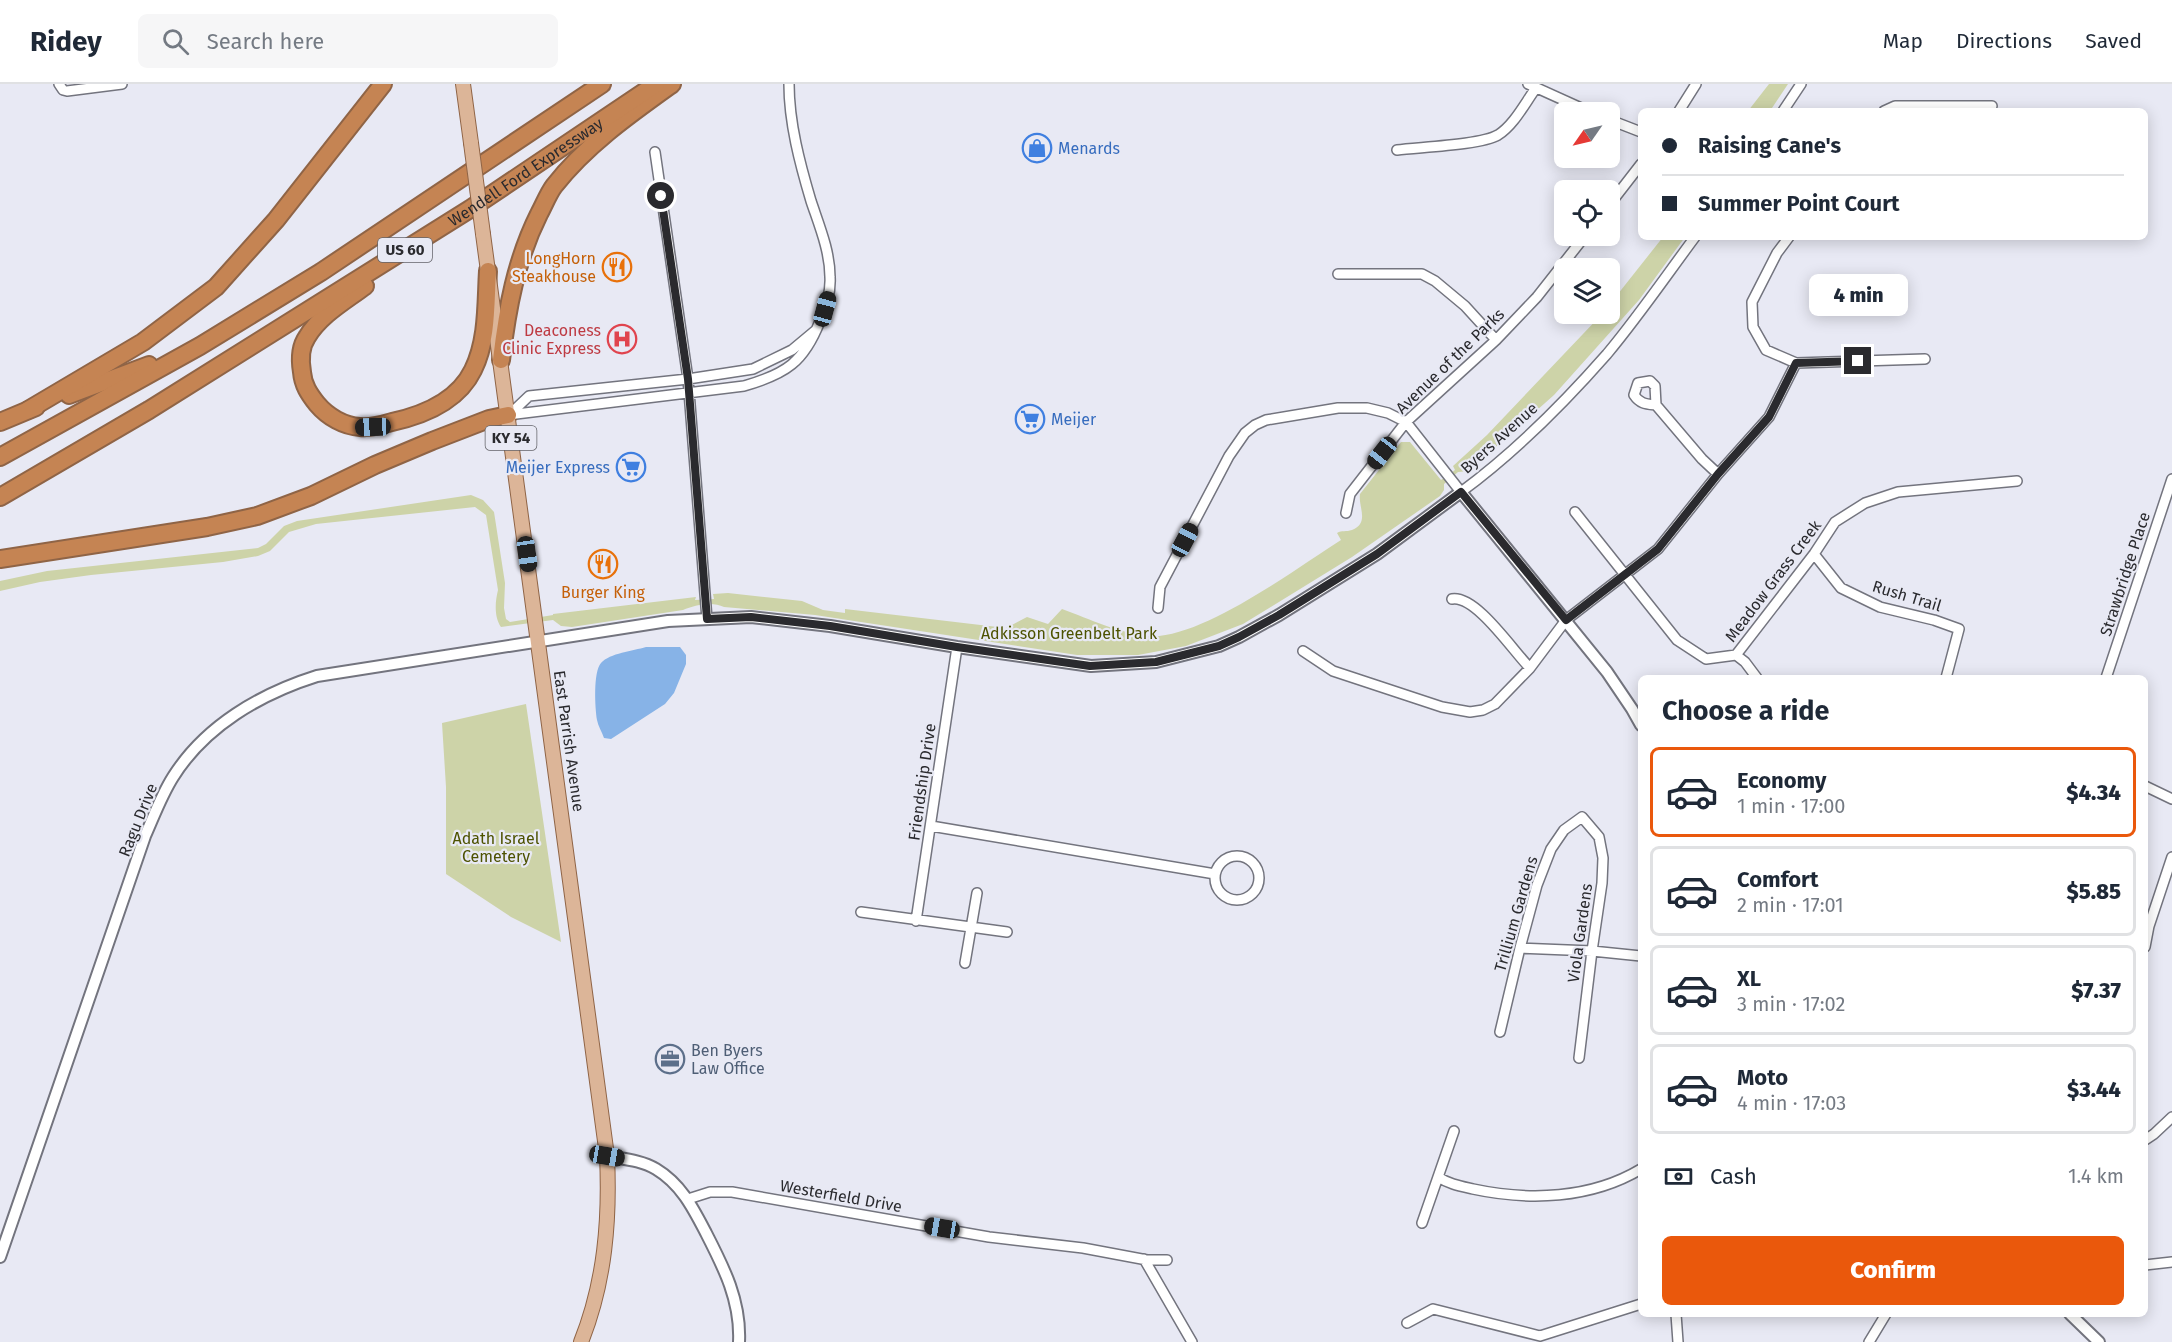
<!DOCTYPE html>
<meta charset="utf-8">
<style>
:root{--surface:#fff;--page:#f6f6f7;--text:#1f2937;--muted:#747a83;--line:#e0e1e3;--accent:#ea580c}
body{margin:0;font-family:"Fira Sans",sans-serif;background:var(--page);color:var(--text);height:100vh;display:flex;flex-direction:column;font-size:22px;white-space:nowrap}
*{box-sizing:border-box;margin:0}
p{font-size:20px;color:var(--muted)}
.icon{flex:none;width:33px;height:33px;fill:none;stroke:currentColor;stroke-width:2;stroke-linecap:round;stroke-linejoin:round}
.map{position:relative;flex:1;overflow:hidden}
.panel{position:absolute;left:1638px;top:591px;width:510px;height:642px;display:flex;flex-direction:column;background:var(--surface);border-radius:9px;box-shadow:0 3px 15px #0003}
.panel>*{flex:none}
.hud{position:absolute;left:1638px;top:24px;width:510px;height:132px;border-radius:9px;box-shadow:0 3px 15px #0003;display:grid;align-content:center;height:132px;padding:0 24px;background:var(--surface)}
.needle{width:39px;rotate:236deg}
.tools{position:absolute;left:1554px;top:18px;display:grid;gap:12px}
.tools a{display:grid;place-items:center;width:66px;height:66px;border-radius:9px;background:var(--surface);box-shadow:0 3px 15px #0003;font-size:30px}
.end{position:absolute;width:27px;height:27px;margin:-14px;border:8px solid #2a2a2e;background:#fff;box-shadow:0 0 0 3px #fff}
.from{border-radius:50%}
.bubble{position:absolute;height:42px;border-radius:9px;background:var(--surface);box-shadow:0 3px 15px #0003;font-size:20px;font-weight:800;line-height:42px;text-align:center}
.car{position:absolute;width:18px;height:36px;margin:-18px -9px;border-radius:8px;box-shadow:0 0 4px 2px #0007;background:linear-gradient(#222 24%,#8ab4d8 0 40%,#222 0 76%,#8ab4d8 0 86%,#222 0)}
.hud b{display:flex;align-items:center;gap:21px;height:57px;font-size:22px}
.hud b+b{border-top:2px solid var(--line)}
.hud i{width:15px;height:15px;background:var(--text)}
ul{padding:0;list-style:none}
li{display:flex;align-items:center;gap:18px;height:90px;margin:0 12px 9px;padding:0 12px;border:3px solid var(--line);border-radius:9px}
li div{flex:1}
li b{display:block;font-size:22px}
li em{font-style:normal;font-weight:800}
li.active{border-color:var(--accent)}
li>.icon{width:54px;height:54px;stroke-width:1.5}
h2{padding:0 24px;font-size:27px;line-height:72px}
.pay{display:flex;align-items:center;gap:15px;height:66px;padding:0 24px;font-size:22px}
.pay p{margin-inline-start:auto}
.cta{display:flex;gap:12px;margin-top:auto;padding:12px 24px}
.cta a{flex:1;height:69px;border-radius:9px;background:var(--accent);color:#fff;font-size:24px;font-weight:800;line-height:69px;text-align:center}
header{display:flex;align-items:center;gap:36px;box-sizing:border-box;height:84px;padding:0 30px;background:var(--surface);border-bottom:2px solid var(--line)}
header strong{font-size:28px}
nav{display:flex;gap:33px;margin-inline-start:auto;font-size:21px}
.search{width:420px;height:54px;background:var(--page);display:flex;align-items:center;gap:15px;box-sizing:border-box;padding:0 21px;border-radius:9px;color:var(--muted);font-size:22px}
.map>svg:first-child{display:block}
</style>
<header>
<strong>Ridey</strong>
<div class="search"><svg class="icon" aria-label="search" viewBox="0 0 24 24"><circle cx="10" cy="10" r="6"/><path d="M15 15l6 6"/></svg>Search here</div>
<nav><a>Map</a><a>Directions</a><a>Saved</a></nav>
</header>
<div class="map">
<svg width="2172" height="1258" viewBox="0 0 2172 1258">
<rect width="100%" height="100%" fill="#e8e9f4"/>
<path fill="#cdd3a8" d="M1769 0H1788L1770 27H1748Z
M1663 153H1685L1639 216 1554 311 1469 387 1458 388 1444 400V406L1440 412 1352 473 1243 540 1186 562 1138 571H1077L815 531 724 523C712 517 695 521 683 526L572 543 561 542 553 536 501 543C494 533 495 518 498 506L486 431 475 423 316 440 289 448 270 467 258 472 223 478 91 491 40 498 0 507V497L47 487 258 464 266 460 284 442 297 437 471 411 483 416 494 428 505 499 504 524 506 535 510 538 553 531V530L696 513 695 516 714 515 713 510 728 509 802 517 823 526 845 529V525L1006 544 1027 533 1048 540 1062 525C1090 535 1120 550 1150 552 1201 555 1297 484 1341 456L1337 449C1342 446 1346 448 1352 446 1370 439 1358 423 1360 410L1401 358H1410L1441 396 1455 386 1453 382 1487 351 1602 230H1610V220Z
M526 620 561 858 511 833 446 790V703L442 639Z"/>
<path fill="#87b3e7" d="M646 563H680L686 571V580L674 609 665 620 611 655 604 654C602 648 598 642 597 636 595 624 593 588 601 579 610 569 633 567 646 563Z"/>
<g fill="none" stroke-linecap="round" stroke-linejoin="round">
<g stroke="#73747e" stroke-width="12">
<path id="minor" d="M59 0 63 6 67 7 122 0
M1528 0 1590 28
M1679 27 1696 0
M1783 27 1801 0
M1884 27 1895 22H1992
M1610 36 1641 48
M1397 66C1420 63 1481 61 1498 51 1514 41 1525 19 1536 4
M655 68 688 295 707 535
M1610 120 1641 80
M1789 153 1777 169 1752 218 1753 243 1766 266 1796 279 1925 275
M1338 190H1422L1435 197 1465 222 1496 256
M1656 321C1646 320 1640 320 1634 311L1638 299 1650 297 1655 302 1656 321 1702 375 1718 390
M508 331 744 302C786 290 804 278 820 237 826 223 831 209 830 193 830 167 819 141 811 117 800 80 789 39 789 0
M509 331 529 312 688 295 753 285 792 266 816 246
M1575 428 1677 556 1706 575 1736 571 1814 470 1835 438 1865 419 1898 408 2017 397
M1346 429 1350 410 1406 338 1496 256 1537 213 1585 152
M1814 470 1841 504 1880 523 1934 536 1959 545 1946 594
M1452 515C1476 511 1513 567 1530 584
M1158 524 1160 503 1229 372 1245 349 1255 341 1266 336 1338 324H1367L1388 329 1406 338 1461 408C1514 369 1564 319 1607 270 1638 233 1666 192 1695 153
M1303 567 1333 587 1442 623 1470 628 1483 626 1495 620 1530 584 1566 536 1658 465 1718 390 1769 333 1796 279
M1736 571 1745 578 1757 594
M2106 594 2172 395
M2145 702 2172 715
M931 742 1215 790
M1215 794a22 22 0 1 1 44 0a22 22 0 1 1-44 0Z
M861 828 1007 848
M916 837 957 563
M2145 863 2149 842 2172 773
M1520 864 1592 867 1641 872
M965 879 977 809
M1500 948 1520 864 1537 801 1551 765 1564 746 1582 733 1599 753 1603 774 1602 799 1592 867 1579 974
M2145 1056 2154 1050 2172 1033
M1438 1093C1449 1100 1460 1102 1473 1105 1529 1117 1591 1115 1641 1085
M688 1115 710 1108H732L989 1153 1083 1164 1147 1176H1167
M1422 1139 1454 1047
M1144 1175 1192 1258
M2145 1181 2172 1178
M1676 1230 1678 1258
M1407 1239 1433 1225 1540 1252 1641 1220
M1869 1258 1886 1230"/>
</g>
<g stroke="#73747e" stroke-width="14">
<path id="tertiary" d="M607 1072C623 1075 641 1076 656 1085 681 1100 693 1124 706 1149 724 1184 741 1217 739 1258
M0 1173 145 752C154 732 161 712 173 693 205 642 260 610 317 592L668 537 751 533 830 542 957 563 1091 582 1156 578 1219 562 1239 553 1279 531 1377 470 1461 408 1607 588 1632 625 1641 641
M2070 1230 2099 1258"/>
</g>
<g stroke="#8f6446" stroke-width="16">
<path id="primary" d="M463 0 471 59
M483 150 607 1072C610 1136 605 1198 581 1258"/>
</g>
<g stroke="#8f6446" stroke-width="20">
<g id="motorway">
<path d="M365 202C345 217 320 231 307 253 300 263 300 276 302 288 303 301 309 310 317 320 328 333 344 342 360 343 371 344 382 341 392 338 424 331 458 317 473 286 488 256 486 219 488 187"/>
<path d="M501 276C507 225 516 176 539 130 544 121 548 110 554 102 586 61 630 30 672 0"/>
<path d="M69 311 149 281"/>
<path d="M28 326 143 258 216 203 276 136 383 0"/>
<path d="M0 338 36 323"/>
<path d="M0 373 200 262 321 188 602 0"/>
<path id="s1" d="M0 413 149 326 470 125 656 0"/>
<path d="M0 475 207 443 257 432 311 412 375 381 432 357 489 335 508 331"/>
</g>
</g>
<use href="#minor" stroke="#fff" stroke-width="9"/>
<use href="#tertiary" stroke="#fff" stroke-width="10"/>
<use href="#primary" stroke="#dcb598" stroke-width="14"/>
<use href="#motorway" stroke="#c58453" stroke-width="16"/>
<g stroke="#8f6446" stroke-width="16" stroke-linecap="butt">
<path id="primary-bridge" d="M471 59 483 150"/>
</g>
<use href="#primary-bridge" stroke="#dcb598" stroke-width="14"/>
</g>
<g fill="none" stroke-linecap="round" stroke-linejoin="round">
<path stroke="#2a2a2e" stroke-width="8" d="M661 112 688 295 707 535 751 533 830 542 957 563 1090 582 1156 578 1219 562 1239 553 1279 531 1377 470 1461 408 1566 536 1658 465 1718 390 1769 333 1796 279 1858 277"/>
</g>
<defs>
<g id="shop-ring" transform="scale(1.5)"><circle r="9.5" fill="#e8e9f4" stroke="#3f7fe0" stroke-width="1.5"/><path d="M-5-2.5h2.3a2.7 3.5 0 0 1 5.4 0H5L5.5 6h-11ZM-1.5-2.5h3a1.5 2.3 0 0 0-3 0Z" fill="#3f7fe0"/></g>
<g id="restaurant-ring" transform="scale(1.5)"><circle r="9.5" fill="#e8e9f4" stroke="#e8710a" stroke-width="1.5"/><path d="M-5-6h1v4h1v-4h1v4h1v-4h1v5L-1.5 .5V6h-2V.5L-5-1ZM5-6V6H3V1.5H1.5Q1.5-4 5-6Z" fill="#e8710a"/></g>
<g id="hospital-ring" transform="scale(1.5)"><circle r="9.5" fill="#e8e9f4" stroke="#e0444e" stroke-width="1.5"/><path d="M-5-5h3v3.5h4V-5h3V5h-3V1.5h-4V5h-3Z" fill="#e0444e"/></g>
<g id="supermarket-ring" transform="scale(1.5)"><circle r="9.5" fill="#e8e9f4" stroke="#3f7fe0" stroke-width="1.5"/><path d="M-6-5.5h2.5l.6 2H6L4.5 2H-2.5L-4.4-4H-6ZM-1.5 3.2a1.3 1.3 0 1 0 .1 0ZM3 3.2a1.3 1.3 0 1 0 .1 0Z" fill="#3f7fe0"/></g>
<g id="office-ring" transform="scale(1.5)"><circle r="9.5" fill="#e8e9f4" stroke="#5c6f8a" stroke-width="1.5"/><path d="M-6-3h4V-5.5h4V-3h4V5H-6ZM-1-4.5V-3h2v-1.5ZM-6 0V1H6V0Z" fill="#5c6f8a"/></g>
</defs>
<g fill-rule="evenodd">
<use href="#shop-ring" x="1037" y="64"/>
<use href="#restaurant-ring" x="617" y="183"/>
<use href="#hospital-ring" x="622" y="255"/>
<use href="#supermarket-ring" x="1030" y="335"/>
<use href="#supermarket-ring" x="631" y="383"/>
<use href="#restaurant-ring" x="603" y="480"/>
<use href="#office-ring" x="670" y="975"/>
</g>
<g text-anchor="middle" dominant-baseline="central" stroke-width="4.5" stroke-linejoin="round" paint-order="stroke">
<g fill="#e8e9f4" stroke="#636369" stroke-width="1.5">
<rect x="378" y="154" width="54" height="24" rx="4.5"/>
<rect x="485.5" y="342" width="51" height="24" rx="4.5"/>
</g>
<g font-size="15" font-weight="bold" fill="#2a2a2e">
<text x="405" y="166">US 60</text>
<text x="511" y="354">KY 54</text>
</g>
<g font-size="16" fill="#366cbe" stroke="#e8e9f4" text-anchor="start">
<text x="1058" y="64">Menards</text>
<text x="1051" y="335">Meijer</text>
<text x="610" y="383" text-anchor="end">Meijer Express</text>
</g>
<g font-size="16" fill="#2a2a2e" stroke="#e8e9f4">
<text stroke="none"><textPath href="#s1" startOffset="618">Wendell Ford Expressway</textPath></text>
<text transform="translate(1450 277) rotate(-44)">Avenue of the Parks</text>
<text transform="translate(1499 354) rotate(-42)">Byers Avenue</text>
<text transform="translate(2125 490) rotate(-72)">Strawbridge Place</text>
<text transform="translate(1773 497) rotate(-53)">Meadow Grass Creek</text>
<text transform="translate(1907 512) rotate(17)">Rush Trail</text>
<text transform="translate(569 657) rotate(82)">East Parrish Avenue</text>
<text transform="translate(922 698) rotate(-82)">Friendship Drive</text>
<text transform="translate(138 736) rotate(-68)">Ragu Drive</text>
<text transform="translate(1516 830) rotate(-74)">Trillium Gardens</text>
<text transform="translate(1580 849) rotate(-82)">Viola Gardens</text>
<text transform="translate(841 1112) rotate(10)">Westerfield Drive</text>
</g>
<g font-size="16" fill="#c56008" stroke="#e8e9f4" text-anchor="end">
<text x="596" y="174">LongHorn<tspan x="596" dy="18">Steakhouse</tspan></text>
<text x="603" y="508" text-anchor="middle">Burger King</text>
</g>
<g font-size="16" fill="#be3a42" stroke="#e8e9f4" text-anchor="end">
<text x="601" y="246">Deaconess<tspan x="601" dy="18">Clinic Express</tspan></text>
</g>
<g font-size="16" fill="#4d5200" stroke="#e8e9f4">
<text x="1069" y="549">Adkisson Greenbelt Park</text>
<text x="496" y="754">Adath Israel<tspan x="496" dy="18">Cemetery</tspan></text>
</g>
<g font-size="16" fill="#4e5e75" stroke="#e8e9f4" text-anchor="start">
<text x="691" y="966">Ben Byers<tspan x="691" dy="18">Law Office</tspan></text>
</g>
</g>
</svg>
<div class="tools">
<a><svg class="needle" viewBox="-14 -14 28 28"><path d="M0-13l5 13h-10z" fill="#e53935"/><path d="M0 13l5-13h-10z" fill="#747a83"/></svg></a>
<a><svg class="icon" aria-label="locate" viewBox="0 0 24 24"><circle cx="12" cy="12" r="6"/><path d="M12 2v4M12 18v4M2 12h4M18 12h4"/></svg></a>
<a><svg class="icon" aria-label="layers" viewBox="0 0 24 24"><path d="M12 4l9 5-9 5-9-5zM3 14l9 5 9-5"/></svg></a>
</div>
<i class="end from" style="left:661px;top:112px"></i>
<i class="end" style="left:1858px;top:277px"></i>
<div class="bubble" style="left:1809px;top:190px;width:99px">4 min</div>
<i class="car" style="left:825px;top:225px;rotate:15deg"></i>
<i class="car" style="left:373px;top:343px;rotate:268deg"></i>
<i class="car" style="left:1382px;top:369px;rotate:218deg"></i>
<i class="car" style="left:1185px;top:456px;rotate:28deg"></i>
<i class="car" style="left:527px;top:470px;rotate:172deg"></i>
<i class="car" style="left:607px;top:1072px;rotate:100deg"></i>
<i class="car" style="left:942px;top:1144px;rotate:280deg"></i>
<div class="hud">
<b><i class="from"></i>Raising Cane's</b>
<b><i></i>Summer Point Court</b>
</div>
<section class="panel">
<h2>Choose a ride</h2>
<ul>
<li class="active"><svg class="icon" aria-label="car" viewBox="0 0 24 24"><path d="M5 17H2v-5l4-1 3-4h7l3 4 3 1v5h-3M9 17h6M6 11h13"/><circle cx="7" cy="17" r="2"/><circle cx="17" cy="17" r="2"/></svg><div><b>Economy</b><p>1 min · 17:00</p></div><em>$4.34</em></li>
<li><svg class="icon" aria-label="car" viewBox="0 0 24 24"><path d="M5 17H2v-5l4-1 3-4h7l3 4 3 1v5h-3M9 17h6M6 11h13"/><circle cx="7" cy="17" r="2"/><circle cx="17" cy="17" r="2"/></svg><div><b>Comfort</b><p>2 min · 17:01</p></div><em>$5.85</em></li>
<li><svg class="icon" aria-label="car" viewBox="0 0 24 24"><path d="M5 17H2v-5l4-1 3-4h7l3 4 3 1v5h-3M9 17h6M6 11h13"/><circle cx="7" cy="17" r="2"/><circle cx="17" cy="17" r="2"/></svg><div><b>XL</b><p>3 min · 17:02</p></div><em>$7.37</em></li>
<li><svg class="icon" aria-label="car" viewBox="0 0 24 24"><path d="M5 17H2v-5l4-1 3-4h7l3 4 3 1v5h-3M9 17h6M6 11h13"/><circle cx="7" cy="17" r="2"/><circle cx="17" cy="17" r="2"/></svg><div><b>Moto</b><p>4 min · 17:03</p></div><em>$3.44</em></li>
</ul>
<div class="pay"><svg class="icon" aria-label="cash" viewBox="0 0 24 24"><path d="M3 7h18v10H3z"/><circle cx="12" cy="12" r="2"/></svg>Cash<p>1.4 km</p></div>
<div class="cta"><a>Confirm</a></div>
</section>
</div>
